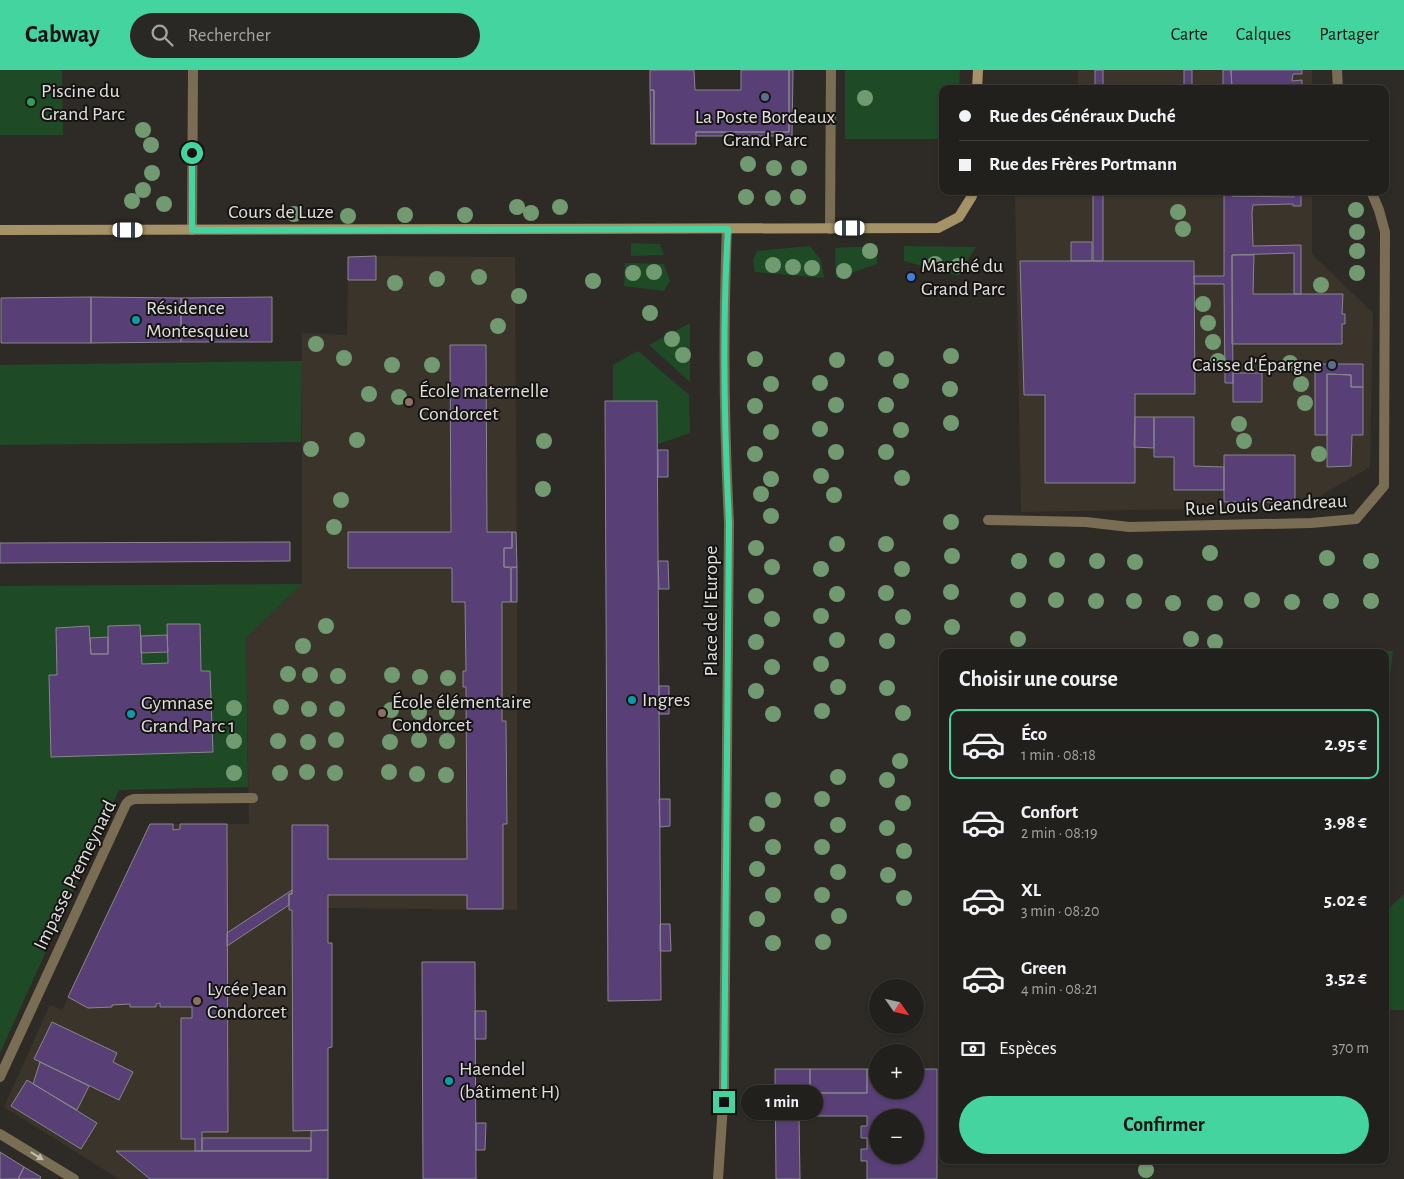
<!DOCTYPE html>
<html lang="fr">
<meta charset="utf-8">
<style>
:root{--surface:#22201c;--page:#2a2825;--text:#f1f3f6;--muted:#a2a3a3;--line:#3f3e3b;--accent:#43d4a0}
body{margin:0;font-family:"Alegreya Sans",sans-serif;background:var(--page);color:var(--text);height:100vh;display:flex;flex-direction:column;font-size:19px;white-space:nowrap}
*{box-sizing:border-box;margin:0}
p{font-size:16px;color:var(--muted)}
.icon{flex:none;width:28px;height:28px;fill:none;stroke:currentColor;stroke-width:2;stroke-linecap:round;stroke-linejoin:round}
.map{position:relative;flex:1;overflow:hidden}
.sheet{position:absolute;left:939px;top:579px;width:450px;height:515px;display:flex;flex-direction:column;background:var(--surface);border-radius:10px;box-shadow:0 1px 4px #0004,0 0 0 1px var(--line)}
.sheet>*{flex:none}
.banner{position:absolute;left:939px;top:15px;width:450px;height:110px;border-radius:10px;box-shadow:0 1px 4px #0004,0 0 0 1px var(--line);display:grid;align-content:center;height:110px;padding:0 20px;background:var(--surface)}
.needle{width:32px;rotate:124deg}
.tools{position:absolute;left:869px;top:909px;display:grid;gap:10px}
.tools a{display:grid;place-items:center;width:55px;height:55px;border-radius:50%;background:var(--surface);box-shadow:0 1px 4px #0004,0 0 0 1px var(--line);font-size:25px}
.end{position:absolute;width:22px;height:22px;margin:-11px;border:6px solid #43d4a0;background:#111;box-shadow:0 0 0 2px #111}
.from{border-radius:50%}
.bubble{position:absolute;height:35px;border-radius:18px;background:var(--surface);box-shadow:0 1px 4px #0004,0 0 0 1px var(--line);font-size:16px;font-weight:700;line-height:35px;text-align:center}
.car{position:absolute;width:15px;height:30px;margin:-15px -8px;border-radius:6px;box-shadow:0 0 4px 1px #0007;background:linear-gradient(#fff 24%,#345 0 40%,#fff 0 76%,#345 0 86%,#fff 0)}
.banner b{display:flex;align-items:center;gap:18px;height:48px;font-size:19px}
.banner b+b{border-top:1px solid var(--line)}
.banner i{width:12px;height:12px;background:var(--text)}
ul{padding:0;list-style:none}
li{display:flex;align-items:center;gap:15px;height:70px;margin:0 10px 8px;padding:0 10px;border:2px solid transparent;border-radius:10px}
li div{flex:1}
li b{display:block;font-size:19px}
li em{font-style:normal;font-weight:700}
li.selected{border-color:var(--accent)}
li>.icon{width:45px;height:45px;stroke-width:1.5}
h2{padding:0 20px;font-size:22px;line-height:60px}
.pay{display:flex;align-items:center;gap:12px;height:55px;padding:0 20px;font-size:19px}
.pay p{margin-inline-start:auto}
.button{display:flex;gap:10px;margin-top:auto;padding:10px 20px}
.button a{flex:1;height:58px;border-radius:30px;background:var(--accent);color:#111;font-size:20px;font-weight:700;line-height:58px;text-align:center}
header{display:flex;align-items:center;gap:30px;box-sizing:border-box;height:70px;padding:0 25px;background:var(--accent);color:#111}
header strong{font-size:24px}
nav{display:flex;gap:28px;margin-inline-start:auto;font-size:18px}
.search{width:350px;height:45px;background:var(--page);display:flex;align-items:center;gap:12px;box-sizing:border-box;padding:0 18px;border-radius:28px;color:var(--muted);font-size:19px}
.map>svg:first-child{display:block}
</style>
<header>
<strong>Cabway</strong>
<div class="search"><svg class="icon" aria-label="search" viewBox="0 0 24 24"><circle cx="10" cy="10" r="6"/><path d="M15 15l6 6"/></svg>Rechercher</div>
<nav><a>Carte</a><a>Calques</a><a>Partager</a></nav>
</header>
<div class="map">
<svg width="1404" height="1109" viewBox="0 0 1404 1109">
<rect width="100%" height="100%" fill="#2e2b26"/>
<path fill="#3a342a" d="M1078 0H1312V19H1078Z
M1015 121H1312V184L1373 243 1370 397 1301 437 1021 442Z
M376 186 515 187 517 516V840L328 838 327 1109H119L4 1037 50 935 62 940 150 754H249L246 568 302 514V263L347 265 348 210H376Z"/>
<path fill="#1e4b25" d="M0 0H62L63 65H0Z
M845 0H960L959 19H942V69H845Z
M631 173 660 174 664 185 631 186Z
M810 176 821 190 824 208 755 202 753 190 757 181Z
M877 176V194L836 208 835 178Z
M904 176 976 177 958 206 904 191Z
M625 193 664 194 670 211 664 221 624 216Z
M690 253V312L649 275Z
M638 281 689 325 690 363 658 374 657 331 613 332V295Z
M302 291 301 372 0 375V295Z
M302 514 246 568 248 717 119 720 0 983V516Z
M1370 580 1393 581 1390 607 1385 697V582H1361Z
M1404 824V940H1385V842Z"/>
<path fill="#583f76" stroke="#88868c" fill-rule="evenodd" d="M650 0H694L695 20H741V0H789V62H696V74H654V20H650Z
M789 0H793L792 66H696V62H789Z
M1095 0H1103V19L1184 18V0H1192V19H1095Z
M1223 0H1231L1232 19H1223Z
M1231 0H1302V4H1293L1292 11 1302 10V19H1232Z
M650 20H654V74H651Z
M1093 121H1103V191H1093Z
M1224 121H1232V126L1294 127V121H1301V136H1293V134L1253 135 1252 143 1253 176 1301 175V224H1294V183L1232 185 1233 313H1225L1224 214H1194V206H1224Z
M1232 121H1253V126H1232Z
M1071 172H1092V191H1071Z
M1232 185H1254L1253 224H1343L1342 244H1345V254H1342V274H1232Z
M376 186V210H348V187Z
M1020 191H1194L1195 324H1135V413H1045V325H1024Z
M91 227 181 228V272L91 273Z
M91 227V273H1V228Z
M272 227V272H181V228Z
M450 275H486L487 462H512V478H504V497L511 498V532H502V651H506L507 754H503V839H467V825H328V873H332V977L328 978V1060L293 1061 292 840H289V824H292V755H328V789H467L466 617H463V601H466L465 532H452V498H348V462H451Z
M1315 294H1363V317H1351V305L1327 304V365H1315Z
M1233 303H1262V332H1233Z
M1327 304 1351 305V317H1363V365H1352L1351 396 1327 397Z
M605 331H657L661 930 608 931Z
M1135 347H1154V378L1134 377Z
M1154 347H1194V396L1224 397V420H1174V387H1154Z
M658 380H668V407H658Z
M1224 385H1295V432H1224Z
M512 462H516L517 497H504V478H512Z
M290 472V491L0 493V473Z
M658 491H668L669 519H659Z
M517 497V532H511V498Z
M167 554H200L201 601H210L213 682 51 687 49 605H57L56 558 89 556 91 584H108V556L140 555 142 594 168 593Z
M167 565 168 582 141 583V566Z
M108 567V584H91L90 568Z
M659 616H669V644H659Z
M659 729H670V756L660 757Z
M150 754H173V760L180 759V754H227L228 1062H202V1081H195V1069H181V948H192V937H160V933L156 934V937H130V934L112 935V937L88 938 68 927Z
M292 820V824H289V835L227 876V863Z
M660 854H670L671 881H660Z
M422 892H475L476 1109H423Z
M475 941H486V969H475Z
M52 952 117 983 113 992 133 1002 119 1030 34 989Z
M40 992 89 1016 77 1040 33 1014Z
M775 999H810V1023H867V999H878V1020H915V999H937V1109H867V1091H861V1079H867V1068H861V1056H867V1046H799L800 1109H776ZM878 1048H915V1085H878Z
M810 999H867V1023H810Z
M27 1010 97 1053 81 1079 11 1036Z
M476 1053H486L485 1080H476Z
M328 1060V1109H150L116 1081H311V1061Z
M202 1068H311V1081H202Z
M0 1082 24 1097 18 1109H0Z
M24 1097 41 1107 40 1109H18Z"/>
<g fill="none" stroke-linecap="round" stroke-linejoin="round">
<path stroke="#796d53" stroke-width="10" d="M1337 0 1338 19
M830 159 831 0
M988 450 1086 452 1129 457 1311 453 1356 449 1384 416 1385 162 1379 140 1371 121
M0 1007 126 734 129 731 134 729 253 728"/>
<path stroke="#796d53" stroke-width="10" d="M192 160 193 0
M0 1064 74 1109
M718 1109 724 1019 729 453C724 355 723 256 727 159"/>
<path stroke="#a59267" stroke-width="10" d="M977 19 978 0
M0 160 938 158 959 147 972 126V121"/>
</g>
<g fill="#719a71">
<circle cx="865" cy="28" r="8"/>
<circle cx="143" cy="60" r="8"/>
<circle cx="151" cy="75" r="8"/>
<circle cx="748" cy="94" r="8"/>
<circle cx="774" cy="98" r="8"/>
<circle cx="799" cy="98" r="8"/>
<circle cx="152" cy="103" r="8"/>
<circle cx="143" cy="120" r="8"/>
<circle cx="746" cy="127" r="8"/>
<circle cx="798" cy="127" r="8"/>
<circle cx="773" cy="128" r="8"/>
<circle cx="132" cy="131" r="8"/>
<circle cx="164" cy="134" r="8"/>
<circle cx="517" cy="137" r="8"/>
<circle cx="560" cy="137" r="8"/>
<circle cx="1356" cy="140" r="8"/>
<circle cx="1178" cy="142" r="8"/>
<circle cx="531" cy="143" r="8"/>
<circle cx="294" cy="144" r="8"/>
<circle cx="405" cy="145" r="8"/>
<circle cx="465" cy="145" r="8"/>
<circle cx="348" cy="146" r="8"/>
<circle cx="1183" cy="159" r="8"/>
<circle cx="1357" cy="162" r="8"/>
<circle cx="870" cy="181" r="8"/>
<circle cx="1357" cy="181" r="8"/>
<circle cx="935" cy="194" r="8"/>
<circle cx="773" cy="195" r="8"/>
<circle cx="958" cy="196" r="8"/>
<circle cx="793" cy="197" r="8"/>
<circle cx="812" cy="198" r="8"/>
<circle cx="844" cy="201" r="8"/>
<circle cx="654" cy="202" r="8"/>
<circle cx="633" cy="203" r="8"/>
<circle cx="1357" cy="203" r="8"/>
<circle cx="479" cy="207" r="8"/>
<circle cx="437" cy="209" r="8"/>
<circle cx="593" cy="211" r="8"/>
<circle cx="395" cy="213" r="8"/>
<circle cx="1321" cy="215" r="8"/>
<circle cx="519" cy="226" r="8"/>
<circle cx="1203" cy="234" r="8"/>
<circle cx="650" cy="243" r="8"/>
<circle cx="1208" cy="253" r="8"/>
<circle cx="498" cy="256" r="8"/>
<circle cx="672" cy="269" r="8"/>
<circle cx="1213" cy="272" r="8"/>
<circle cx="316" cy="274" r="8"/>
<circle cx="683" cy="285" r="8"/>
<circle cx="951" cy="286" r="8"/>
<circle cx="344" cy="288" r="8"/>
<circle cx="755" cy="289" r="8"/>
<circle cx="886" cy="289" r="8"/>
<circle cx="837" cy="290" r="8"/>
<circle cx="1218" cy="291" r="8"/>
<circle cx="1290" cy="293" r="8"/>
<circle cx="392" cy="295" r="8"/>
<circle cx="432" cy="295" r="8"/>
<circle cx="901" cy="311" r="8"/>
<circle cx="820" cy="313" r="8"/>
<circle cx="771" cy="314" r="8"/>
<circle cx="1301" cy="314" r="8"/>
<circle cx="950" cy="319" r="8"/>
<circle cx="369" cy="324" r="8"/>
<circle cx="399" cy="327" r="8"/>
<circle cx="1305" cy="333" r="8"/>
<circle cx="836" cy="335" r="8"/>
<circle cx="886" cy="335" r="8"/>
<circle cx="755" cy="336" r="8"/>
<circle cx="951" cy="353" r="8"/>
<circle cx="1239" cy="354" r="8"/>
<circle cx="820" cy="359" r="8"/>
<circle cx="901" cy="360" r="8"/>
<circle cx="771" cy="362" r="8"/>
<circle cx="357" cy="370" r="8"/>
<circle cx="544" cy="371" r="8"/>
<circle cx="1244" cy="371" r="8"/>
<circle cx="311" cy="379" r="8"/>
<circle cx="836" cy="382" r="8"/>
<circle cx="886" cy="382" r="8"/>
<circle cx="755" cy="384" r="8"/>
<circle cx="1319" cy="384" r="8"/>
<circle cx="821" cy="406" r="8"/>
<circle cx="902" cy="408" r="8"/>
<circle cx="771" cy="409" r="8"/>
<circle cx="543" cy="419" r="8"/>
<circle cx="761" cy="424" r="8"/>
<circle cx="834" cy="425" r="8"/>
<circle cx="341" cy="430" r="8"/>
<circle cx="771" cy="446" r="8"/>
<circle cx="951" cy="452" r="8"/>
<circle cx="334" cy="457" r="8"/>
<circle cx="837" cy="474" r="8"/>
<circle cx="886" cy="474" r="8"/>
<circle cx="756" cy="478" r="8"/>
<circle cx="1210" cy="483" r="8"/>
<circle cx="952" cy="486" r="8"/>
<circle cx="1327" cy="488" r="8"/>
<circle cx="1057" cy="490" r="8"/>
<circle cx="1019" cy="491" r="8"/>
<circle cx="1097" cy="491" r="8"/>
<circle cx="1371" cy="491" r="8"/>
<circle cx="1135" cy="492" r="8"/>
<circle cx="772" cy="497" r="8"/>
<circle cx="821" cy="499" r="8"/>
<circle cx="902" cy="499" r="8"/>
<circle cx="951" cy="522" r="8"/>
<circle cx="886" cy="523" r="8"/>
<circle cx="837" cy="524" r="8"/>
<circle cx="756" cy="526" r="8"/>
<circle cx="1018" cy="530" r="8"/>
<circle cx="1056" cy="530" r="8"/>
<circle cx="1252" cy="530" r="8"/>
<circle cx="1096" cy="531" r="8"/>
<circle cx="1134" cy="531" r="8"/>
<circle cx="1331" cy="531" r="8"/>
<circle cx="1371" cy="531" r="8"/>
<circle cx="1292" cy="532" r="8"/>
<circle cx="1173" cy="533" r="8"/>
<circle cx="1215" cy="533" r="8"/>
<circle cx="821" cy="546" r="8"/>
<circle cx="903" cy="547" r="8"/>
<circle cx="772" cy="549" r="8"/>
<circle cx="326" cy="556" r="8"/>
<circle cx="952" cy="557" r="8"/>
<circle cx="1018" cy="569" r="8"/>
<circle cx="1191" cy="569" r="8"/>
<circle cx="837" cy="570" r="8"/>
<circle cx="887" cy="571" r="8"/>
<circle cx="756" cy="572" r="8"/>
<circle cx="1215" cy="572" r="8"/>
<circle cx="303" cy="576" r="8"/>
<circle cx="821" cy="594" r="8"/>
<circle cx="772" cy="597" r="8"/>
<circle cx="288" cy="604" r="8"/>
<circle cx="310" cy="605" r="8"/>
<circle cx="392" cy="605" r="8"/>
<circle cx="338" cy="606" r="8"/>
<circle cx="420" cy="607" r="8"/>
<circle cx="448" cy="608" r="8"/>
<circle cx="838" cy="617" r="8"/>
<circle cx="887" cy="618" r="8"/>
<circle cx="756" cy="621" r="8"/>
<circle cx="281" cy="637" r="8"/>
<circle cx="234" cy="638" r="8"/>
<circle cx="309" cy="639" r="8"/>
<circle cx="337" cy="639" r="8"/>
<circle cx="391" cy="640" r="8"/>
<circle cx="822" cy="641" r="8"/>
<circle cx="419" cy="642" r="8"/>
<circle cx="447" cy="642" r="8"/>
<circle cx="903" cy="643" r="8"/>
<circle cx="773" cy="644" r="8"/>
<circle cx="336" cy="670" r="8"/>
<circle cx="419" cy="670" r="8"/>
<circle cx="234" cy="671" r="8"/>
<circle cx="278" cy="671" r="8"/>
<circle cx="447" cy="671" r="8"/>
<circle cx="308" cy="672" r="8"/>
<circle cx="390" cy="672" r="8"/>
<circle cx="900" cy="691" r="8"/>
<circle cx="307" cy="702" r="8"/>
<circle cx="389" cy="702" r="8"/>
<circle cx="234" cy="703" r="8"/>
<circle cx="280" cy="703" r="8"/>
<circle cx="335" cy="703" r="8"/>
<circle cx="417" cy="704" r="8"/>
<circle cx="446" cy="705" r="8"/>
<circle cx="838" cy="707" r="8"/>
<circle cx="887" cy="710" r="8"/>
<circle cx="822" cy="729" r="8"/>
<circle cx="773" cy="730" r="8"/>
<circle cx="903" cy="733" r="8"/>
<circle cx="757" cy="754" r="8"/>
<circle cx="838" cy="755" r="8"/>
<circle cx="887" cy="758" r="8"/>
<circle cx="773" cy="777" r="8"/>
<circle cx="822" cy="777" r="8"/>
<circle cx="904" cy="781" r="8"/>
<circle cx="757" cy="799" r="8"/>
<circle cx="838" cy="802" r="8"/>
<circle cx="888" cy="805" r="8"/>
<circle cx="773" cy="825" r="8"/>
<circle cx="822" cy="825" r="8"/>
<circle cx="904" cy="828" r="8"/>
<circle cx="839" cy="846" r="8"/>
<circle cx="757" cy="849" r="8"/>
<circle cx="823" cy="872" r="8"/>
<circle cx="773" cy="873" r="8"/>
<circle cx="1146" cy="1100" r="8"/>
</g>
<defs><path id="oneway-solid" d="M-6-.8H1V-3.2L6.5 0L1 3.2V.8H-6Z" transform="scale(1.25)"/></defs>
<use fill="#c2bdb3" href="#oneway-solid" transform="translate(37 1086) rotate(32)"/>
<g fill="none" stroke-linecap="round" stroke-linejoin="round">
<path stroke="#43d4a0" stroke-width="6" d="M192 83V160L728 159C722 256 724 355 729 453L724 1032"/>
</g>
<g fill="#5c6f8a" stroke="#151412" stroke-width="2">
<circle cx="765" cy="27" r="5"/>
<circle cx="1332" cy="295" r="5"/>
</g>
<circle fill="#2e9e5b" stroke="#151412" stroke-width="2" cx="31" cy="32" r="5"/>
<circle fill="#3f7fe0" stroke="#151412" stroke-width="2" cx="911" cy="207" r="5"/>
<g fill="#0f9aa8" stroke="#151412" stroke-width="2">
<circle cx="136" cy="250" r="5"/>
<circle cx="632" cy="630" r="5"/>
<circle cx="131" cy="644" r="5"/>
<circle cx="449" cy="1011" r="5"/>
</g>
<g fill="#8d6e63" stroke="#151412" stroke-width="2">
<circle cx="409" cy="332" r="5"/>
<circle cx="382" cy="643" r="5"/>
<circle cx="197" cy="931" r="5"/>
</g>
<g text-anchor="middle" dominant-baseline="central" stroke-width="4" stroke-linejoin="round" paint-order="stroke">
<g font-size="20" fill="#e1dfdc" stroke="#151412" text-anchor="start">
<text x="41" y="21">Piscine du<tspan x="41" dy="23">Grand Parc</tspan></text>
<text x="765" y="47" text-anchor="middle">La Poste Bordeaux<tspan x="765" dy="23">Grand Parc</tspan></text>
<text x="921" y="196">Marché du<tspan x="921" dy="23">Grand Parc</tspan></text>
<text x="146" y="238">Résidence<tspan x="146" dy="23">Montesquieu</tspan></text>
<text x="1322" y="295" text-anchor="end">Caisse d'Épargne</text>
<text x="419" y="321">École maternelle<tspan x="419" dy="23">Condorcet</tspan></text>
<text x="642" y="630">Ingres</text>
<text x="392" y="632">École élémentaire<tspan x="392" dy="23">Condorcet</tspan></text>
<text x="141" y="633">Gymnase<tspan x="141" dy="23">Grand Parc 1</tspan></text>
<text x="207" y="919">Lycée Jean<tspan x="207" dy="23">Condorcet</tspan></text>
<text x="459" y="999">Haendel<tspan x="459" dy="23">(bâtiment H)</tspan></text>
</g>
<g font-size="20" fill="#e1dfdc" stroke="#151412">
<text x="281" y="142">Cours de Luze</text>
<text transform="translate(1266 435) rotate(-3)">Rue Louis Geandreau</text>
<text transform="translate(711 541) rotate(-90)">Place de l'Europe</text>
<text transform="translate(75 805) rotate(-64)">Impasse Premeynard</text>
</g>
</g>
</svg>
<div class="tools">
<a><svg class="needle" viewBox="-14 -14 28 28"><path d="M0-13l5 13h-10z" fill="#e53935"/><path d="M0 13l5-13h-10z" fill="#a2a3a3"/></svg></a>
<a>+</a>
<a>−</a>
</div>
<i class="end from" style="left:192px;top:83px"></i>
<i class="end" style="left:724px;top:1032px"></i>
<div class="bubble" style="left:741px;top:1015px;width:82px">1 min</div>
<i class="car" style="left:850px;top:158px;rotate:270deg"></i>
<i class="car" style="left:128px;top:160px;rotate:90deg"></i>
<div class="banner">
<b><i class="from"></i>Rue des Généraux Duché</b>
<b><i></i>Rue des Frères Portmann</b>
</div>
<section class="sheet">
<h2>Choisir une course</h2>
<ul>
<li class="selected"><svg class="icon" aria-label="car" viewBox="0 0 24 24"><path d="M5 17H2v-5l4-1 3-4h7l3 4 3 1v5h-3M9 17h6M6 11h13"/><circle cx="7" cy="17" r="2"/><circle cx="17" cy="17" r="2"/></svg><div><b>Éco</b><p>1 min · 08:18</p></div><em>2.95 €</em></li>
<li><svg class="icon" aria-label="car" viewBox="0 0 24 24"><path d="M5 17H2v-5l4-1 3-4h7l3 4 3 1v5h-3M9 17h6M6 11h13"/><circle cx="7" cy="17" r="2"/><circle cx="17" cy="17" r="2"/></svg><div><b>Confort</b><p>2 min · 08:19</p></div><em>3.98 €</em></li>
<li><svg class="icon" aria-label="car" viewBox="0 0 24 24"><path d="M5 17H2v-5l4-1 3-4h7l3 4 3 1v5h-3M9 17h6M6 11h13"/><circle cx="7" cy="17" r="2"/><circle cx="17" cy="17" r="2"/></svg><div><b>XL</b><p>3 min · 08:20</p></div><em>5.02 €</em></li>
<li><svg class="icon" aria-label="car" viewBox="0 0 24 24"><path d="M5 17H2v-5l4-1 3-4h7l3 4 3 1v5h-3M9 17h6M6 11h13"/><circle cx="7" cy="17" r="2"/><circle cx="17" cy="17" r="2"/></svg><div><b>Green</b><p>4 min · 08:21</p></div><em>3.52 €</em></li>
</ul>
<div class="pay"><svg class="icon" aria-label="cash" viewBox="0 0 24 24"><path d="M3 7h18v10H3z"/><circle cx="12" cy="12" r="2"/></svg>Espèces<p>370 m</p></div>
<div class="button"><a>Confirmer</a></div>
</section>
</div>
